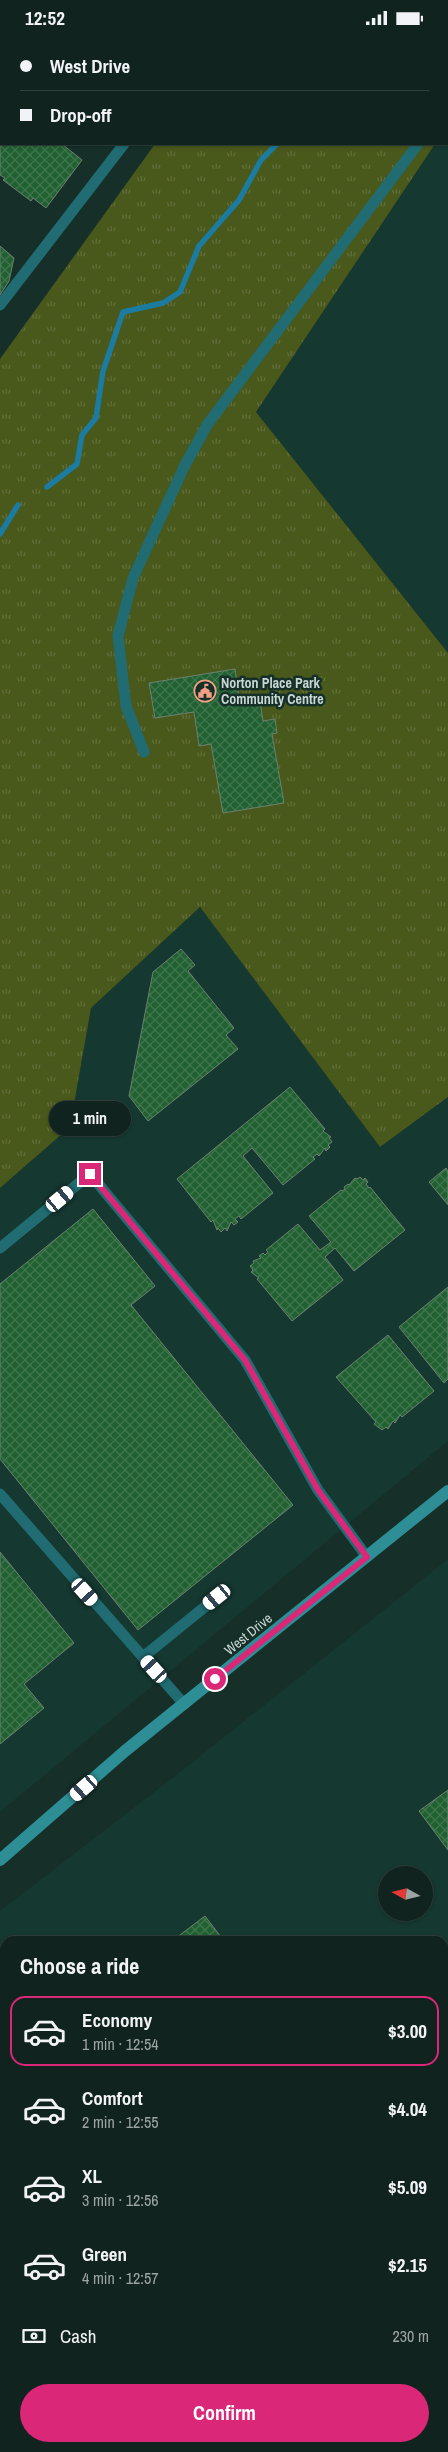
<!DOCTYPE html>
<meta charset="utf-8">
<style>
:root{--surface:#10231f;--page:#192b28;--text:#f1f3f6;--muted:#9ca4a4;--line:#30403d;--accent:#db2777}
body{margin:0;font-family:"Archivo Narrow",sans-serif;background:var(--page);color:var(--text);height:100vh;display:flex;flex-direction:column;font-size:19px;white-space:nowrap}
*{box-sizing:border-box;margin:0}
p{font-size:16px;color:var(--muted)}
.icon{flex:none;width:28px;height:28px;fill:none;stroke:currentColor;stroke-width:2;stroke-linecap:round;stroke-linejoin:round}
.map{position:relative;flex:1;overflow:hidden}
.panel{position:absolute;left:0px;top:1901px;width:449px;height:516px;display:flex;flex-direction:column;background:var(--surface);border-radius:15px 15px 0 0;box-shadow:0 1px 4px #0004,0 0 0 1px var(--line)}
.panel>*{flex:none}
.guide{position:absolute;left:0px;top:0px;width:449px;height:110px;box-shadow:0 1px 4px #0004,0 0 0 1px var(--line);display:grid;align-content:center;height:110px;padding:0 20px;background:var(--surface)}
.needle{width:32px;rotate:278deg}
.tools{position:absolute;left:378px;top:1831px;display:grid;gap:10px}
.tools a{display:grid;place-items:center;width:55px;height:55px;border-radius:50%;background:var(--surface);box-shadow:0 1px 4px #0004,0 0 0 1px var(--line);font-size:25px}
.end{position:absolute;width:22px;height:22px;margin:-11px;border:6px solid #db2777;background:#fff;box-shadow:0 0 0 2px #fff}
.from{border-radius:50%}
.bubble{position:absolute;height:35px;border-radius:18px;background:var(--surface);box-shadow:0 1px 4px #0004,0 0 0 1px var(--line);font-size:16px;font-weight:700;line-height:35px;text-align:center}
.car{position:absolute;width:15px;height:30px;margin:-15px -8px;border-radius:6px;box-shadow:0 0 4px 1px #0007;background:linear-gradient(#fff 24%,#345 0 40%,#fff 0 76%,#345 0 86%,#fff 0)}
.guide b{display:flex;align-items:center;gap:18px;height:48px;font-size:19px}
.guide b+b{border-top:1px solid var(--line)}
.guide i{width:12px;height:12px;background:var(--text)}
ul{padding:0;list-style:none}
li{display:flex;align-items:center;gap:15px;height:70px;margin:0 10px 8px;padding:0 10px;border:2px solid transparent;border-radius:15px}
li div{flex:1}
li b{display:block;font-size:19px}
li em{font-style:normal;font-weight:700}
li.active{border-color:var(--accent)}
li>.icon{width:45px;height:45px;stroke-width:1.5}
h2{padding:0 20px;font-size:22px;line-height:60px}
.pay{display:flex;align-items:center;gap:12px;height:55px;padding:0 20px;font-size:19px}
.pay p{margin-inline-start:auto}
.button{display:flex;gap:10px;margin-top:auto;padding:10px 20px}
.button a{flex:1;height:58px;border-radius:30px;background:var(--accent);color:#fff;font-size:20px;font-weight:700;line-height:58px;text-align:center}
.status{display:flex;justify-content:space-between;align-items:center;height:35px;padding:0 25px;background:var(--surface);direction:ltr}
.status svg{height:14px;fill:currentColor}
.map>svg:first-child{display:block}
</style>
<div class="status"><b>12:52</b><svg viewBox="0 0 49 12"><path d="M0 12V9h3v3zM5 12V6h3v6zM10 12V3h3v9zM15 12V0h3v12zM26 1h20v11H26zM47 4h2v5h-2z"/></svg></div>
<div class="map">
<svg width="448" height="2417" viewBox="0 0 448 2417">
<defs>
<pattern id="park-tufts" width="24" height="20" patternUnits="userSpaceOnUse" patternTransform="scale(1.25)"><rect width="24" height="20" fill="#49581b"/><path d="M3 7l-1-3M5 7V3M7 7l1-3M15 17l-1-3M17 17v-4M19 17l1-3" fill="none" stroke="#626f3b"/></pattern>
<pattern id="building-cross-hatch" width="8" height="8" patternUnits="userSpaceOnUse" patternTransform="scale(1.25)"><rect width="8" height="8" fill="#206031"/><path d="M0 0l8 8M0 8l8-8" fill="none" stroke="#3f764e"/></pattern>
</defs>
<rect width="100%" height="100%" fill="#162f29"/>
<path fill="#153830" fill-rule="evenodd" d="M448 89V618L256 377 435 109H448Z
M200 872 380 1112 448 1062V1406L0 1777V1153L70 1092 91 973Z
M448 1524V2417H0V1876L175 1741ZM386 1840H424V1878H386ZM5 1906H444V2412H5Z"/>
<path fill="url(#park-tufts)" d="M155 109H435L256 377 448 618V1062L380 1112 200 872 91 973 70 1092 0 1153V324Z"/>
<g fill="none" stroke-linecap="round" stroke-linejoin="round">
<path stroke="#1b7ba0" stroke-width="5.5" d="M47 452 77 429 82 400 96 383 103 336 123 277 163 268 180 257 199 211 239 165 261 125 277 109
M0 499 18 470"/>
</g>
<path fill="url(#building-cross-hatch)" stroke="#6e8070" d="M0 62 1 109H62L82 125 46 173 33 163 31 166 3 145 5 143 0 140Z
M0 211 14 223 9 246 0 260Z
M235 634 240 670 260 666 263 686 275 684 277 698 272 699 284 768 223 778 211 709 199 711 194 677 155 683 149 648Z
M181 914 195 930 188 936 234 993 226 1000 238 1014 148 1086 129 1061 153 937Z
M290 1052 325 1094 323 1096 331 1102 329 1103 332 1107 328 1110 330 1112 326 1116 325 1113 319 1121 317 1119 313 1122 315 1124 283 1150 252 1113 243 1121 273 1158 241 1184 239 1181 235 1184 238 1187 234 1190 231 1187 227 1196 225 1193 221 1197 218 1193 217 1195 213 1185 211 1187 177 1144Z
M446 1133 448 1136V1170L429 1147Z
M360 1142 363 1145 365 1143 368 1147 366 1149 369 1153 370 1152 405 1195 354 1236 335 1213 325 1222 343 1245 292 1286 257 1244 259 1243 251 1237 253 1235 250 1231 254 1228 253 1226 261 1223 259 1221 263 1218 265 1220 268 1217 266 1215 298 1189 320 1215 331 1207 309 1181 341 1155 342 1156 345 1154 344 1152 348 1149 349 1150 355 1143 357 1144Z
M93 1174 155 1251 131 1270 293 1470 138 1595 0 1424V1249Z
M448 1252V1344L444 1348 399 1292Z
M388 1300 434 1356 402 1382 400 1380 395 1388 393 1386 388 1394 386 1392 382 1395 374 1389 376 1387 336 1342Z
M0 1517 74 1608 24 1649 44 1673 0 1709Z
M448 1755V1815L419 1776Z
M205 1881 224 1906H172Z
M448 2176V2417H381L378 2412H444V2180Z
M3 2410 5 2412 9 2417H0V2412Z"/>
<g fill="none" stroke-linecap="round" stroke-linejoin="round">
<path stroke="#206c72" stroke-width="11" d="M39 0 40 1
M170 1V0
M0 14 1 16
M448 69V68
M0 270 124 109
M144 717 126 671 118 601 133 543 184 432 207 390 418 109
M0 1213 90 1139 245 1325 318 1455 367 1522
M0 1459 184 1669
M143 1622 217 1562
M0 2354 5 2351"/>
<path stroke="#2e8e95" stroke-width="12" d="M410 0 414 1
M0 1825 125 1716 448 1456"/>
</g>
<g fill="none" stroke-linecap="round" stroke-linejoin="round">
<path stroke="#db2777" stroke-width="6" d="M90 1139 245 1325 318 1455 367 1522 215 1644"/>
</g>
<defs>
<g id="civic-ring" transform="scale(1.125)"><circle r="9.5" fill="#162f29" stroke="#f2a081" stroke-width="1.5"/><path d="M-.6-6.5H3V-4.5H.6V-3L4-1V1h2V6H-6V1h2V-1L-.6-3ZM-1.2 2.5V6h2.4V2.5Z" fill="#f2a081"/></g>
</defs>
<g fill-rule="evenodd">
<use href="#civic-ring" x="205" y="656"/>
</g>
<g text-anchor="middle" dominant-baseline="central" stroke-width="5" stroke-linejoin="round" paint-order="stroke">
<g font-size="14" font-weight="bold" fill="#c8d7d2" stroke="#162f29" text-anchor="start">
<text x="221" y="648">Norton Place Park<tspan x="221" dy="16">Community Centre</tspan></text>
</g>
<g font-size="14" fill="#c8d7d2" stroke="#162f29">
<text transform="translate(248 1599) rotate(-39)">West Drive</text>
</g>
</g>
</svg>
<div class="tools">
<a><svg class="needle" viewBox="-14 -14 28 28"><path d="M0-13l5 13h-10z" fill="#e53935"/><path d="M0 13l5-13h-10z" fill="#9ca4a4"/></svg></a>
</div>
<i class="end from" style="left:215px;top:1644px"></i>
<i class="end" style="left:90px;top:1139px"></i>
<div class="bubble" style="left:49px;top:1066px;width:82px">1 min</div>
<i class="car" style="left:60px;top:1164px;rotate:50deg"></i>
<i class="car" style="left:85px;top:1557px;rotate:138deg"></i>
<i class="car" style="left:217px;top:1562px;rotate:231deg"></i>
<i class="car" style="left:154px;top:1634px;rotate:318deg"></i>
<i class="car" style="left:84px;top:1753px;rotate:229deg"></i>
<div class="guide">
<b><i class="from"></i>West Drive</b>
<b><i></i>Drop-off</b>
</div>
<section class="panel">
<h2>Choose a ride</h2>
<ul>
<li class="active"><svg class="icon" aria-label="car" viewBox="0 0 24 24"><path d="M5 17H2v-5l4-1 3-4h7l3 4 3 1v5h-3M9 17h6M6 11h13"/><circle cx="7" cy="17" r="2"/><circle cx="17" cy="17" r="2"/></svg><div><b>Economy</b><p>1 min · 12:54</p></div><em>$3.00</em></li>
<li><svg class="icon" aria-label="car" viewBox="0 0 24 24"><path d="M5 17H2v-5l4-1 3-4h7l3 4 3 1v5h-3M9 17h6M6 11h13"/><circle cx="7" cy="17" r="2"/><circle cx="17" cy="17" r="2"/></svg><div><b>Comfort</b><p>2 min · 12:55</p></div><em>$4.04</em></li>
<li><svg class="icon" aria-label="car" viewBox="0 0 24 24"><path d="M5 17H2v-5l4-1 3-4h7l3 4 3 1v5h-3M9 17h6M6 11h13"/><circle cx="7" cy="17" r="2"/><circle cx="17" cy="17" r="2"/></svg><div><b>XL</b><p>3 min · 12:56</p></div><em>$5.09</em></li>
<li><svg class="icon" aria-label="car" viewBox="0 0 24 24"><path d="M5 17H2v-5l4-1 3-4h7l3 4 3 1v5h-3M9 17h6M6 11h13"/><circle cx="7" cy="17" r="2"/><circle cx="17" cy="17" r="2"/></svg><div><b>Green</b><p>4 min · 12:57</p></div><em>$2.15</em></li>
</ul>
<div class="pay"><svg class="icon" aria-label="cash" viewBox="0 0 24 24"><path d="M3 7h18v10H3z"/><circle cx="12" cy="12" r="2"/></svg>Cash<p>230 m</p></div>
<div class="button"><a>Confirm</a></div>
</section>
</div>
